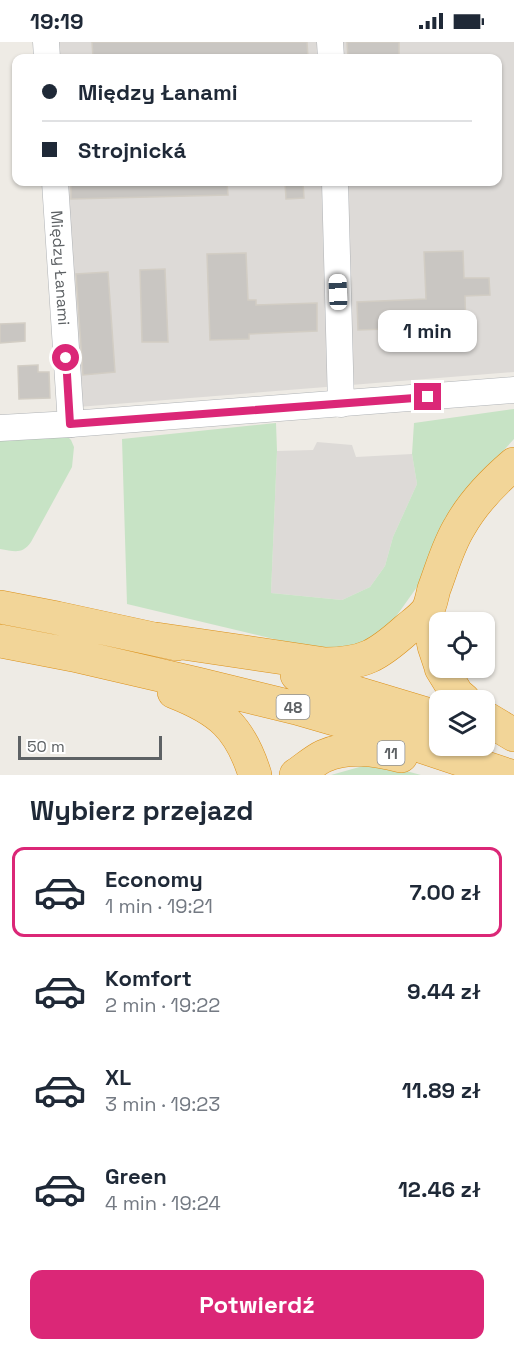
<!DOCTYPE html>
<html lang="pl">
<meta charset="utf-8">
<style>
:root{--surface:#fff;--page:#f2f2f3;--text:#1f2937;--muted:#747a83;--line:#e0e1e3;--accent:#db2777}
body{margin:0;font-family:"Space Grotesk",sans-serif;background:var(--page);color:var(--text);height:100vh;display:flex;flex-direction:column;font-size:22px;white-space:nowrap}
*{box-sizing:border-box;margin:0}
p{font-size:20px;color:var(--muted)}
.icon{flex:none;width:33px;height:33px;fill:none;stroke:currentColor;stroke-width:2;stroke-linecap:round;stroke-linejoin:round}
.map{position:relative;height:733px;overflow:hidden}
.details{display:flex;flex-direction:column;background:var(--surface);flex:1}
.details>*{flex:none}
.banner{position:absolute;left:12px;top:12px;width:490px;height:132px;border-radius:12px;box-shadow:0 2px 4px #0004;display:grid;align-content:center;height:132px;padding:0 30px;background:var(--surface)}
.controls{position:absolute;left:429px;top:570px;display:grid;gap:12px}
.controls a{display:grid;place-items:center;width:66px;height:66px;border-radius:12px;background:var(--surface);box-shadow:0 2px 4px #0004;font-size:30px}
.scale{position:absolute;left:18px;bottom:15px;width:144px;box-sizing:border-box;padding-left:6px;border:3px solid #5d6164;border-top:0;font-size:16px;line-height:21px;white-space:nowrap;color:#5d6164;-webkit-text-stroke:4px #fff;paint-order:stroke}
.end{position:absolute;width:27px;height:27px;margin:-14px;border:8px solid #db2777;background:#fff;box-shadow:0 0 0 3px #fff}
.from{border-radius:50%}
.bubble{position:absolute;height:42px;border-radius:12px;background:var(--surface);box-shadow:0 2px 4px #0004;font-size:20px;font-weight:700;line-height:42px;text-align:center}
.car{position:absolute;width:18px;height:36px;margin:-18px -9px;border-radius:8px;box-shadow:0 0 4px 2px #0007;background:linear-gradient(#fff 24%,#345 0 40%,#fff 0 76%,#345 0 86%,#fff 0)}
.banner b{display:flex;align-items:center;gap:21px;height:57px;font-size:22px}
.banner b+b{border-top:2px solid var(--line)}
.banner i{width:15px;height:15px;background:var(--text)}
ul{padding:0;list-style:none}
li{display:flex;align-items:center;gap:18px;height:90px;margin:0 12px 9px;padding:0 18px;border:3px solid transparent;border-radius:12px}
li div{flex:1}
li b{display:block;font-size:22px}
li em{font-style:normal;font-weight:700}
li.active{border-color:var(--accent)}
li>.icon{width:54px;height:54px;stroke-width:1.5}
h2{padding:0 30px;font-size:27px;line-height:72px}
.cta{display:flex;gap:12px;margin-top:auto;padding:12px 30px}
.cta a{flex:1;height:69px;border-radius:12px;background:var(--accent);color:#fff;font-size:24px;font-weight:700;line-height:69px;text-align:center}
.status{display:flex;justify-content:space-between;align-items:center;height:42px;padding:0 30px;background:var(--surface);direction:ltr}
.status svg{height:16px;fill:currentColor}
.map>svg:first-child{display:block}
</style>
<div class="status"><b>19:19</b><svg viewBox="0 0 49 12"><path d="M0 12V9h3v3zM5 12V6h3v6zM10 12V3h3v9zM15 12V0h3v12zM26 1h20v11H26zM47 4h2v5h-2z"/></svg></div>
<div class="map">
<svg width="514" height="733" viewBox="0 0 514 733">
<rect width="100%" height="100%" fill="#eeebe5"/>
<path fill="#dddad7" d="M57 0H514V330L78 365 65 140H498V16H58Z
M317 400 352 403 356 415 412 412 417 442 393 495 385 524 370 545 342 558 271 551 277 409 313 408Z"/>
<path fill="#c7e3c5" d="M514 367V397L473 442 445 479 417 545 395 576 378 595 349 606 328 610 127 562 122 397 276 381 277 409 271 551 342 558 370 545 385 524 393 495 417 442 412 412 414 381Z
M67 394 71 398 74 405 72 425 31 500C22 513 14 509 0 507V398Z
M363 724 395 726 421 733H331Z"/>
<path fill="#c9c6c2" stroke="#d2cdc4" stroke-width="1.5" d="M92 0H307L308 16H93Z
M347 0H399V16H348Z
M71 140H227L228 153 71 157Z
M285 140H303L304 156 286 157Z
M463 209 464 236H489L490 253 465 254 466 290 419 291V286L358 288 357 260 426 257 424 210Z
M246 211 248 258H256V263L317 261V289L249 292V297L210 298 207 212Z
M165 227 168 300H142L140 228Z
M108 230 115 330 83 333 76 232Z
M25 281V299L0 301V282Z
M38 323V330H49L50 356 19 357 18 324Z"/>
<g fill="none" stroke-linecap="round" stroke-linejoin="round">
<g stroke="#b0b3b6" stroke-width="27">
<g id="minor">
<path d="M46 0 47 16"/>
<path d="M330 0 331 16"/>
<path id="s1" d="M55 140 71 382"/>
<path d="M335 140 341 362"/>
<path d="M0 386 71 382 514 348"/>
</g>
</g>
<g stroke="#db9019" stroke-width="34">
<path id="highway" d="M0 565 57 576 177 602
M427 569 434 604 440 622
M156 597 325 622C364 622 378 613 406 588 413 582 422 576 427 569 431 563 432 554 434 547 442 526 448 503 460 484 474 459 493 440 514 422
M0 599 73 613 198 642 296 666 372 688 507 733
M441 626 457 652 464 658
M297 633 440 676
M174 650C220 668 240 685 255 733
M484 675 514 693
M296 733C305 727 315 718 324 714 349 703 376 708 401 714"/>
</g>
<use href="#minor" stroke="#fff" stroke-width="26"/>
<use href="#highway" stroke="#f2d598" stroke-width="33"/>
</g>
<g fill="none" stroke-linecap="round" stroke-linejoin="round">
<path stroke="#db2777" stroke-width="8" d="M66 316 70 382 428 355"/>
</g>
<g text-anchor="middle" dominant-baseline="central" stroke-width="6" stroke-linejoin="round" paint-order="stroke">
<g fill="#fff" stroke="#8e9092" stroke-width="1.5">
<rect x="276.5" y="653" width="33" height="24" rx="4.5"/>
<rect x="377.5" y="699" width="27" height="24" rx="4.5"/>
</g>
<g font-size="15" font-weight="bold" fill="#5d6164">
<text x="293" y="665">48</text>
<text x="391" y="711">11</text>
</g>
<g font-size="16" fill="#5d6164" stroke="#fff">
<text stroke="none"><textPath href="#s1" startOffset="86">Między Łanami</textPath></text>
</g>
</g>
</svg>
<div class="controls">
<a><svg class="icon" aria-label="locate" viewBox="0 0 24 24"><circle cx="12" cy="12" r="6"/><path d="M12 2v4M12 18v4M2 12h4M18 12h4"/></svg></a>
<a><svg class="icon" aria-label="layers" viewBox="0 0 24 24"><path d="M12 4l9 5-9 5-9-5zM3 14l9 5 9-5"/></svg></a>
</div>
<div class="scale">50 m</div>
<i class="end from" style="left:66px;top:316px"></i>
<i class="end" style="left:428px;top:355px"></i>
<div class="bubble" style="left:378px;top:268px;width:99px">1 min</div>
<i class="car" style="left:338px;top:250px;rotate:358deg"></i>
<div class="banner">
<b><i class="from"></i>Między Łanami</b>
<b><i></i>Strojnická</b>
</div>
</div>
<section class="details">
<h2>Wybierz przejazd</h2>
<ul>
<li class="active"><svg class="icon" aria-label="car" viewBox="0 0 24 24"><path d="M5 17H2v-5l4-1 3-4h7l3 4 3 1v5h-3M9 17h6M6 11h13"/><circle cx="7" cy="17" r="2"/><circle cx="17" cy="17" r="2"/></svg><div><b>Economy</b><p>1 min · 19:21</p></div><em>7.00 zł</em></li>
<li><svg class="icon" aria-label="car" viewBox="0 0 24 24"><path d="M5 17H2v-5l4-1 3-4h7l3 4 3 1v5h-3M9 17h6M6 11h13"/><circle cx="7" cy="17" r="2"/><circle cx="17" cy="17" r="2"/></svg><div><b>Komfort</b><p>2 min · 19:22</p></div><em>9.44 zł</em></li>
<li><svg class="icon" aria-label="car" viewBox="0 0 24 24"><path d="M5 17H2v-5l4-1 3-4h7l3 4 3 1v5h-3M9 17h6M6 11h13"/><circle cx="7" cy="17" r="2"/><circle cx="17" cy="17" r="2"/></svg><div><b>XL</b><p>3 min · 19:23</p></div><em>11.89 zł</em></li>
<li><svg class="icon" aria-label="car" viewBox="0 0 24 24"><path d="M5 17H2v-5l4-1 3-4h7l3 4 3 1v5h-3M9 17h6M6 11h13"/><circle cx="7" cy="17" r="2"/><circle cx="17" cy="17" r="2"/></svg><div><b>Green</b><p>4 min · 19:24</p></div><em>12.46 zł</em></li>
</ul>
<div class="cta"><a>Potwierdź</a></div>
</section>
